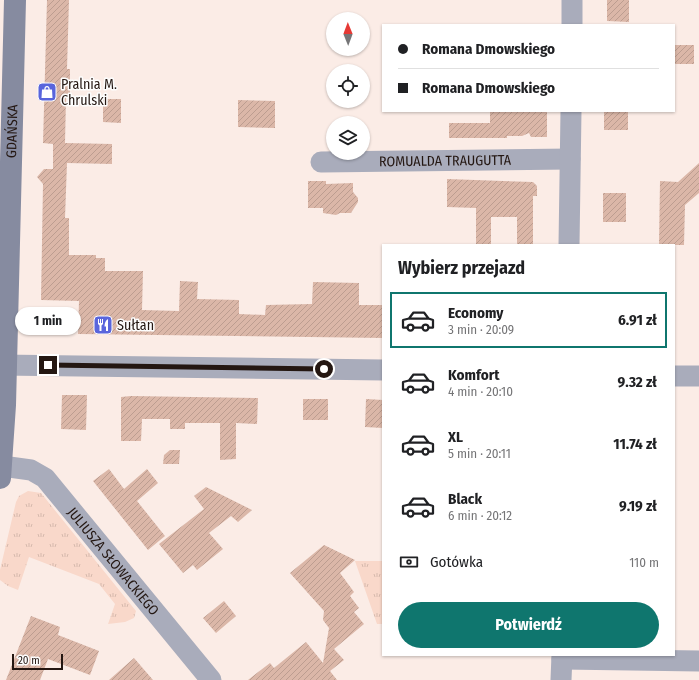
<!DOCTYPE html>
<html lang="pl">
<meta charset="utf-8">
<style>
:root{--surface:#fff;--page:#f6f6f6;--text:#202124;--muted:#757577;--line:#e0e0e0;--accent:#0f766e}
body{margin:0;font-family:"Fira Sans Condensed",sans-serif;background:var(--page);color:var(--text);height:100vh;display:flex;flex-direction:column;font-size:15px;white-space:nowrap}
*{box-sizing:border-box;margin:0}
p{font-size:13px;color:var(--muted)}
.icon{flex:none;width:22px;height:22px;fill:none;stroke:currentColor;stroke-width:2;stroke-linecap:round;stroke-linejoin:round}
.map{position:relative;flex:1;overflow:hidden}
.panel{position:absolute;left:382px;top:244px;width:293px;height:412px;display:flex;flex-direction:column;background:var(--surface);border-radius:0px;box-shadow:0 1px 3px #0004}
.panel>*{flex:none}
.guide{position:absolute;left:382px;top:24px;width:293px;height:88px;border-radius:0px;box-shadow:0 1px 3px #0004;display:grid;align-content:center;height:88px;padding:0 16px;background:var(--surface)}
.needle{width:26px;rotate:359deg}
.tools{position:absolute;left:326px;top:12px;display:grid;gap:8px}
.tools a{display:grid;place-items:center;width:44px;height:44px;border-radius:50%;background:var(--surface);box-shadow:0 1px 3px #0004;font-size:20px}
.scale{position:absolute;left:12px;bottom:10px;width:51px;box-sizing:border-box;padding-left:4px;border:2px solid #241712;border-top:0;font-size:11px;line-height:14px;white-space:nowrap;color:#241712;-webkit-text-stroke:3px #fdfdfd;paint-order:stroke}
.end{position:absolute;width:18px;height:18px;margin:-9px;border:5px solid #241712;background:#fff;box-shadow:0 0 0 2px #fff}
.from{border-radius:50%}
.bubble{position:absolute;height:28px;border-radius:14px;background:var(--surface);box-shadow:0 1px 3px #0004;font-size:13px;font-weight:700;line-height:28px;text-align:center}
.guide b{display:flex;align-items:center;gap:14px;height:38px;font-size:15px}
.guide b+b{border-top:1px solid var(--line)}
.guide i{width:10px;height:10px;background:var(--text)}
ul{padding:0;list-style:none}
li{display:flex;align-items:center;gap:12px;height:56px;margin:0 8px 6px;padding:0 8px;border:2px solid transparent;border-radius:0px}
li div{flex:1}
li b{display:block;font-size:15px}
li em{font-style:normal;font-weight:700}
li.active{border-color:var(--accent)}
li>.icon{width:36px;height:36px;stroke-width:1.5}
h2{padding:0 16px;font-size:18px;line-height:48px}
.pay{display:flex;align-items:center;gap:10px;height:44px;padding:0 16px;font-size:15px}
.pay p{margin-inline-start:auto}
.cta{display:flex;gap:8px;margin-top:auto;padding:8px 16px}
.cta a{flex:1;height:46px;border-radius:24px;background:var(--accent);color:#fff;font-size:16px;font-weight:700;line-height:46px;text-align:center}
.map>svg:first-child{display:block}
</style>
<div class="map">
<svg width="699" height="680" viewBox="0 0 699 680">
<defs>
<pattern id="grass-tufts" width="24" height="20" patternUnits="userSpaceOnUse"><rect width="24" height="20" fill="#f9d8ca"/><path d="M3 7l-1-3M5 7V3M7 7l1-3M15 17l-1-3M17 17v-4M19 17l1-3" fill="none" stroke="#d5b9ac"/></pattern>
<pattern id="building-hatch" width="6" height="6" patternUnits="userSpaceOnUse"><rect width="6" height="6" fill="#dbb7a8"/><path d="M-1 1l2-2M0 6l6-6M5 7l2-2" fill="none" stroke="#bc9d90"/></pattern>
</defs>
<rect width="100%" height="100%" fill="#fbece6"/>
<path fill="url(#grass-tufts)" d="M28 491 41 493 136 611 134 618 125 622 108 624 115 604 99 584 29 557 18 590 8 586 0 580V570L16 502 19 496Z
M355 561H383V624H377Z"/>
<path fill="url(#building-hatch)" d="M47 0H69L67 69H70V98H66L65 143 112 144V164L67 163 65 218H69V255H96V258H105V271H143L142 310 179 311 180 281 198 282 197 299 239 300V314L265 315 266 305 312 304 313 282 359 283V305H383V338L78 334 79 301 41 300 43 184 37 177 44 169H53V144L43 143Z
M607 0H629V22L607 21Z
M674 45H694V64H674Z
M103 99H121V123L103 122Z
M238 100 275 101V128L238 127Z
M490 111H547V137H531L529 133 522 136H507V138H449V123H490Z
M604 111H628V130H604Z
M699 163V193L685 205 684 245H659L660 181 678 182Z
M447 179 533 182 537 186V196H533V245H517V217H491V244H476V208L447 207Z
M308 181H326V184L353 183V192L358 198V202L351 213H340L336 215 323 213V208H308Z
M603 193H626V222H603Z
M62 395H87L86 430 61 429Z
M131 396 258 398 257 424 236 423V459L220 460V423H185V429H170V419H142L141 441H121V397Z
M303 399H328V420H303Z
M366 399 383 400V428L365 427Z
M170 450H180L179 464H163L164 455Z
M109 469 124 489 147 469 158 483 137 501 165 536 148 550 93 481Z
M206 487 252 510 238 522 231 516 209 533 223 549 197 570 193 565 183 573 159 544 204 509 194 496Z
M324 545 355 560 340 573 354 592 350 596 359 608 354 612 364 624 334 649 344 660 330 671 337 680H248L270 663 274 668 306 642 323 663 329 628 323 620 324 611 290 573Z
M224 601 236 616 216 633 203 618Z
M31 616 60 627 58 635 99 651 90 675 48 659 40 680H6Z
M134 658 153 680H109Z"/>
<g fill="none" stroke-linecap="round" stroke-linejoin="round">
<g stroke="#a9acbb" stroke-width="21">
<path d="M572 25V0"/>
<path id="s1" d="M321 162 570 159"/>
<path d="M569 245 571 111"/>
<path d="M0 365 383 370"/>
<path d="M674 376H699"/>
<path id="s2" d="M2 466 31 470 45 478 211 680"/>
<path d="M562 659 699 661"/>
<path d="M561 680 562 655"/>
</g>
<path stroke="#868ba0" stroke-width="22" id="s3" d="M0 478 5 405 15 0"/>
</g>
<g fill="none" stroke-linecap="round" stroke-linejoin="round">
<path stroke="#241712" stroke-width="5" d="M48 365 324 369"/>
</g>
<defs>
<g id="shop-square" transform="scale(1)"><rect x="-9" y="-9" width="18" height="18" rx="4" fill="#5965dc" stroke="#fdfdfd"/><path d="M-5-2.5h2.3a2.7 3.5 0 0 1 5.4 0H5L5.5 6h-11ZM-1.5-2.5h3a1.5 2.3 0 0 0-3 0Z" fill="#fff"/></g>
<g id="restaurant-square" transform="scale(1)"><rect x="-9" y="-9" width="18" height="18" rx="4" fill="#5965dc" stroke="#fdfdfd"/><path d="M-5-6h1v4h1v-4h1v4h1v-4h1v5L-1.5 .5V6h-2V.5L-5-1ZM5-6V6H3V1.5H1.5Q1.5-4 5-6Z" fill="#fff"/></g>
</defs>
<g fill-rule="evenodd">
<use href="#shop-square" x="47" y="92"/>
<use href="#restaurant-square" x="103" y="325"/>
</g>
<g text-anchor="middle" dominant-baseline="central" stroke-width="3" stroke-linejoin="round" paint-order="stroke">
<g font-size="14" fill="#241712" stroke="#fdfdfd" text-anchor="start">
<text x="61" y="84">Pralnia M.<tspan x="61" dy="16">Chrulski</tspan></text>
<text x="117" y="325">Sułtan</text>
</g>
<g font-size="14" fill="#241712" stroke="#fdfdfd">
<text stroke="none"><textPath href="#s3" startOffset="347">GDAŃSKA</textPath></text>
<text stroke="none"><textPath href="#s1" startOffset="124">ROMUALDA TRAUGUTTA</textPath></text>
<text stroke="none"><textPath href="#s2" startOffset="153">JULIUSZA SŁOWACKIEGO</textPath></text>
</g>
</g>
</svg>
<div class="tools">
<a><svg class="needle" viewBox="-14 -14 28 28"><path d="M0-13l5 13h-10z" fill="#e53935"/><path d="M0 13l5-13h-10z" fill="#757577"/></svg></a>
<a><svg class="icon" aria-label="locate" viewBox="0 0 24 24"><circle cx="12" cy="12" r="6"/><path d="M12 2v4M12 18v4M2 12h4M18 12h4"/></svg></a>
<a><svg class="icon" aria-label="layers" viewBox="0 0 24 24"><path d="M12 4l9 5-9 5-9-5zM3 14l9 5 9-5"/></svg></a>
</div>
<div class="scale">20 m</div>
<i class="end from" style="left:324px;top:369px"></i>
<i class="end" style="left:48px;top:365px"></i>
<div class="bubble" style="left:15px;top:307px;width:66px">1 min</div>
<div class="guide">
<b><i class="from"></i>Romana Dmowskiego</b>
<b><i></i>Romana Dmowskiego</b>
</div>
<section class="panel">
<h2>Wybierz przejazd</h2>
<ul>
<li class="active"><svg class="icon" aria-label="car" viewBox="0 0 24 24"><path d="M5 17H2v-5l4-1 3-4h7l3 4 3 1v5h-3M9 17h6M6 11h13"/><circle cx="7" cy="17" r="2"/><circle cx="17" cy="17" r="2"/></svg><div><b>Economy</b><p>3 min · 20:09</p></div><em>6.91 zł</em></li>
<li><svg class="icon" aria-label="car" viewBox="0 0 24 24"><path d="M5 17H2v-5l4-1 3-4h7l3 4 3 1v5h-3M9 17h6M6 11h13"/><circle cx="7" cy="17" r="2"/><circle cx="17" cy="17" r="2"/></svg><div><b>Komfort</b><p>4 min · 20:10</p></div><em>9.32 zł</em></li>
<li><svg class="icon" aria-label="car" viewBox="0 0 24 24"><path d="M5 17H2v-5l4-1 3-4h7l3 4 3 1v5h-3M9 17h6M6 11h13"/><circle cx="7" cy="17" r="2"/><circle cx="17" cy="17" r="2"/></svg><div><b>XL</b><p>5 min · 20:11</p></div><em>11.74 zł</em></li>
<li><svg class="icon" aria-label="car" viewBox="0 0 24 24"><path d="M5 17H2v-5l4-1 3-4h7l3 4 3 1v5h-3M9 17h6M6 11h13"/><circle cx="7" cy="17" r="2"/><circle cx="17" cy="17" r="2"/></svg><div><b>Black</b><p>6 min · 20:12</p></div><em>9.19 zł</em></li>
</ul>
<div class="pay"><svg class="icon" aria-label="cash" viewBox="0 0 24 24"><path d="M3 7h18v10H3z"/><circle cx="12" cy="12" r="2"/></svg>Gotówka<p>110 m</p></div>
<div class="cta"><a>Potwierdź</a></div>
</section>
</div>
